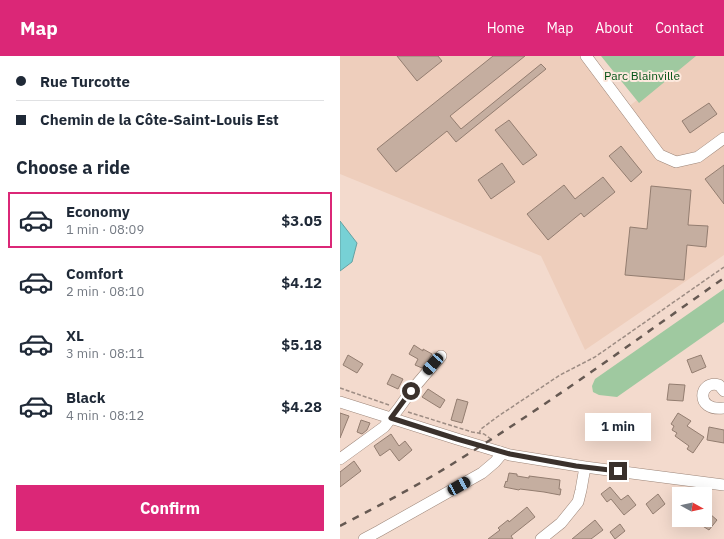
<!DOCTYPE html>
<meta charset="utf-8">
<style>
:root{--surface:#fff;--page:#f6f6f7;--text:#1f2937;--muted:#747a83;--line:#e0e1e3;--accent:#db2777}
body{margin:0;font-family:"IBM Plex Sans",sans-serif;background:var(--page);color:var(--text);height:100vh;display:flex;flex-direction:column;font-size:15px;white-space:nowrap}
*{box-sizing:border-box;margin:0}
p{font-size:13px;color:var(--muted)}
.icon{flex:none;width:22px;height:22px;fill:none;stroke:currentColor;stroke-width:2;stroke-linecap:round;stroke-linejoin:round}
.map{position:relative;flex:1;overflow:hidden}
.sheet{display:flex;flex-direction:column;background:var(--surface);width:340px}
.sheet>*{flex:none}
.guide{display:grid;align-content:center;height:88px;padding:0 16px;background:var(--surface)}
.needle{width:26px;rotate:98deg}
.controls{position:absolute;left:332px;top:431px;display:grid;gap:8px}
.controls a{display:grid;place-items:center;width:40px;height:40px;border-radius:0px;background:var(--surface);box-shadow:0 4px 16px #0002;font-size:20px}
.end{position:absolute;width:18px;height:18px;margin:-9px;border:5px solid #3a312c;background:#fff;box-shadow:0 0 0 2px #fff}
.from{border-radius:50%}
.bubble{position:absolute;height:28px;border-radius:0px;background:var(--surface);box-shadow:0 4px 16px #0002;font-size:13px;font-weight:700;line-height:28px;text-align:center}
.car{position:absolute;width:12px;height:24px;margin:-12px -6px;border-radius:5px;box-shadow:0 0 3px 1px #0007;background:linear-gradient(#222 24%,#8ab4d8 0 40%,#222 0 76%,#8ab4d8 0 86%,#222 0)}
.guide b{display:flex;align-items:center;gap:14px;height:38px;font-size:15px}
.guide b+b{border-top:1px solid var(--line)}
.guide i{width:10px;height:10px;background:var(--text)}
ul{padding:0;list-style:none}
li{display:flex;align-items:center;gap:12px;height:56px;margin:0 8px 6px;padding:0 8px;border:2px solid transparent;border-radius:0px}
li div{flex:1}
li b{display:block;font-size:15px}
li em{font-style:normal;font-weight:700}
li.current{border-color:var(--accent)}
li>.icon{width:36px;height:36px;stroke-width:1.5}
h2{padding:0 16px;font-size:18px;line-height:48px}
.primary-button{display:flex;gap:8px;margin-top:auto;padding:8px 16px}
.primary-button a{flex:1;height:46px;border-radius:0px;background:var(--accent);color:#fff;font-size:16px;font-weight:700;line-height:46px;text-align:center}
header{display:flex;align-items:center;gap:24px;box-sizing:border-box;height:56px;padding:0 20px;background:var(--accent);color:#fff}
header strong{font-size:19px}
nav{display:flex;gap:22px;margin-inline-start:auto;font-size:14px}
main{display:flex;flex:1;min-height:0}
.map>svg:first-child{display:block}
</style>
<header>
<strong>Map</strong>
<nav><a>Home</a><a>Map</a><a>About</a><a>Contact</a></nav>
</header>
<main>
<section class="sheet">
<div class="guide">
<b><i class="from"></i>Rue Turcotte</b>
<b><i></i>Chemin de la Côte-Saint-Louis Est</b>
</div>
<h2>Choose a ride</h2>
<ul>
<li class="current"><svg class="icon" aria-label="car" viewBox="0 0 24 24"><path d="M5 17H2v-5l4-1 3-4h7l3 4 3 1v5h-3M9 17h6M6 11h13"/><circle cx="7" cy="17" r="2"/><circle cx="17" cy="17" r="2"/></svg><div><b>Economy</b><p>1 min · 08:09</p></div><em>$3.05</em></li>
<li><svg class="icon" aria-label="car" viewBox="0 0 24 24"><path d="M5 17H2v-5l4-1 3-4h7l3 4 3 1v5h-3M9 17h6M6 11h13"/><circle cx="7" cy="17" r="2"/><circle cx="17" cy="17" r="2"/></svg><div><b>Comfort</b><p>2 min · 08:10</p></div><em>$4.12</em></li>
<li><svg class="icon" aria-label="car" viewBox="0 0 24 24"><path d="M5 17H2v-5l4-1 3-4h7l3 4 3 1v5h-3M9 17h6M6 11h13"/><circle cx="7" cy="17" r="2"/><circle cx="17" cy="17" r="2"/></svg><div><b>XL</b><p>3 min · 08:11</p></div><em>$5.18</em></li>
<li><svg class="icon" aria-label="car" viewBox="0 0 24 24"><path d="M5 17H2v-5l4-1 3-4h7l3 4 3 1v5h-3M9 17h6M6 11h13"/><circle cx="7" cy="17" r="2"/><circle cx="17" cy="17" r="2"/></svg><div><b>Black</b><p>4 min · 08:12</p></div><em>$4.28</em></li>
</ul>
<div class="primary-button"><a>Confirm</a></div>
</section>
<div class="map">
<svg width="384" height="483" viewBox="0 0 384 483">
<rect width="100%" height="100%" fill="#f3dacd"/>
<path fill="#eecebc" d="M0 0H241L283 55 353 0H384V199L245 294 201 200 0 118Z"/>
<path fill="#9fc9a0" d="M261 0H356L299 47Z
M384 233V266L277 341 259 339 253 336 252 330 255 323Z"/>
<path fill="#77d1d5" stroke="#65a1a2" d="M0 165 17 187 12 206 0 215Z"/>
<path fill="#c5aea0" stroke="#937d70" d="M57 0H98L102 5 77 25Z
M153 0H185L110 60 121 73 201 8 206 13 116 86 107 75 56 116 37 93Z
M369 47 377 58 350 77 342 65Z
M169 64 197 99 183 109 155 74Z
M281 90 302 116 291 126 269 100Z
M162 107 175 126 151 143 138 124Z
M384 109V148L365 123Z
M263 121 275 136 244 161 241 157 208 184 187 158 224 129 235 143Z
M311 130 351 134 348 169 368 170 366 191 347 189 344 224 285 219 290 171 307 173Z
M74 289 83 295V293L92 298 88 305 82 312 75 309 78 303 69 298Z
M8 299 23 308 17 317 3 309Z
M361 299 366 311 352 317 347 304Z
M52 318 63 323 58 333 47 328Z
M329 328 345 329 343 345 327 344Z
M88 333 105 344 100 352 82 341Z
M117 343 128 346 122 367 111 364Z
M0 357 9 360 0 382Z
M338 357 351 365 347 370 364 381 353 397 347 393 349 390 335 380 337 377 332 374 334 370 331 368Z
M21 364 30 367 27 374 22 378 17 376Z
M369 371 384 374V387L367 384Z
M51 378 59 390 65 385 72 394 59 405 50 393 40 400 34 390Z
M14 405 21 415 0 431V416Z
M169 417 177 418V420L189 422V420L220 424 219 433H221L220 439 204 436 180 433 179 434 164 431 166 425 167 426Z
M270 431 281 444 288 439 296 449 284 459 271 443 267 446 261 438Z
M318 438 325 448 313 458 306 448Z
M187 451 195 461 171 480 173 483H148L160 474 158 472 168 464 169 466Z
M370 458 377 464 369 474 361 469Z
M255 464 263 474 251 483H232Z
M280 468 285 475 275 483 270 476Z"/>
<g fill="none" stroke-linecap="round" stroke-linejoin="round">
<g stroke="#9c8578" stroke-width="12">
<path id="minor" d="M246 0 320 99 336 106 358 101 384 82
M384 335 379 329C359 323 354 356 384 352
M0 346 117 383 170 399 245 411 384 429
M0 403 44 371 59 352 71 335 101 300
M24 483 39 475 142 417 155 406 160 400 161 396
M201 483 221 467 238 446 241 434 245 411"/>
</g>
<path stroke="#9d8c83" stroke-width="1.5" stroke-dasharray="4 2" stroke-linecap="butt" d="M0 332 49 349
M68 356 132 376 144 378 151 383
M139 378 141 373 157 361 220 319 255 301 384 211"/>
<use href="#minor" stroke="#fff" stroke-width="11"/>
<path stroke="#665952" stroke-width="2.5" stroke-dasharray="7 7" stroke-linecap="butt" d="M0 470C40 449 79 429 117 405 209 348 296 284 384 222"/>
</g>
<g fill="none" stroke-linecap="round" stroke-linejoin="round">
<path stroke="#3a312c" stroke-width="5" d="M71 335 51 362 117 383 170 398 236 410 278 415"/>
</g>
<g text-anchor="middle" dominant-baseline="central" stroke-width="4" stroke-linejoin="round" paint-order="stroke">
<g font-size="12" fill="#045316" stroke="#fde9de">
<text x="302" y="19">Parc Blainville</text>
</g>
</g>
</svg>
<div class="controls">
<a><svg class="needle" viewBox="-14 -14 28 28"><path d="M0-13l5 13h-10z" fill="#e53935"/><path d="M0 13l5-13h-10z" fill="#747a83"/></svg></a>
</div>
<i class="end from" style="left:71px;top:335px"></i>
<i class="end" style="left:278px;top:415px"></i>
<div class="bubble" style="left:245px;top:357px;width:66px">1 min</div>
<i class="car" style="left:93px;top:308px;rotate:221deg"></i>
<i class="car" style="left:119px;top:430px;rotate:61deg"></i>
</div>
</main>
